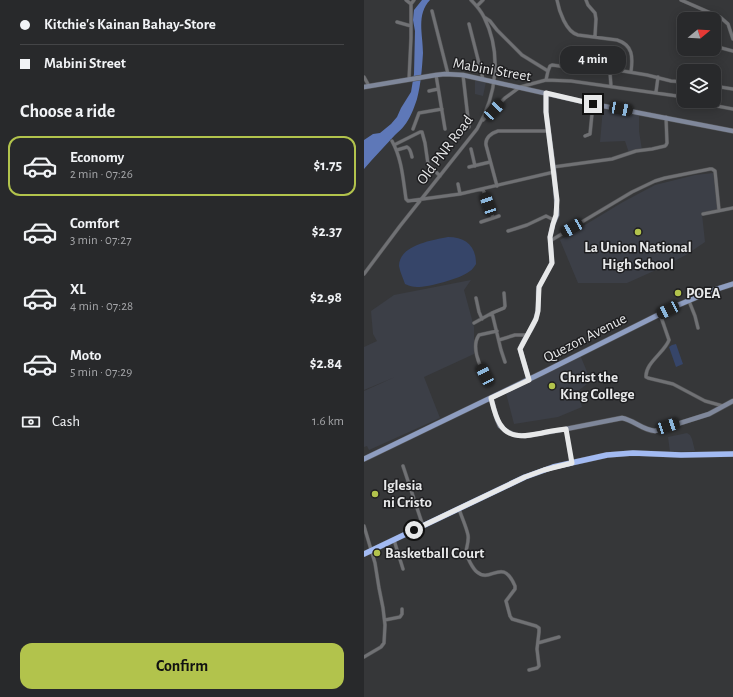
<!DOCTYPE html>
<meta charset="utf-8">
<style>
:root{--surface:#28292b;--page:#343537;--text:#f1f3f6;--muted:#a5a6a9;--line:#444547;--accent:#b2c34c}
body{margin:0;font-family:"Alegreya Sans",sans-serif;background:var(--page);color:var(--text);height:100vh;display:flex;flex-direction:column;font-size:15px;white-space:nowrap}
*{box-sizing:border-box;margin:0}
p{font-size:13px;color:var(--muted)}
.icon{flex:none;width:22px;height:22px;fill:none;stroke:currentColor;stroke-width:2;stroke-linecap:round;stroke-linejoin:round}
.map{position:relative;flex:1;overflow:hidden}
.sheet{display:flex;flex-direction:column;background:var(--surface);width:364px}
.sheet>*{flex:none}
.banner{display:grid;align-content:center;height:88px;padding:0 20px;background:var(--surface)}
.needle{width:26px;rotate:72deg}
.tools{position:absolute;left:313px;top:12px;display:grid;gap:8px}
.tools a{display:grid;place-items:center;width:44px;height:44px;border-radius:8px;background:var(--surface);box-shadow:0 2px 10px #0003,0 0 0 1px var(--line);font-size:20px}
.end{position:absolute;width:18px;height:18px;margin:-9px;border:5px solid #e7e8e9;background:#111;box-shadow:0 0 0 2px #111}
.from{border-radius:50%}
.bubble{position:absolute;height:28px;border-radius:12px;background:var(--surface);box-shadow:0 2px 10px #0003,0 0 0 1px var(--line);font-size:13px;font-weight:600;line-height:28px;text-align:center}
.car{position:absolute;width:12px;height:24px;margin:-12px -6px;border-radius:5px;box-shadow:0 0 3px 1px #0007;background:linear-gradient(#222 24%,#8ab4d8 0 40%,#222 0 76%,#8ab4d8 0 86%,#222 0)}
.banner b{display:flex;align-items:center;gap:14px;height:38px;font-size:15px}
.banner b+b{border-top:1px solid var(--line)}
.banner i{width:10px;height:10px;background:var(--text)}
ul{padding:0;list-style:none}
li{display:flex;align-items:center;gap:12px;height:60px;margin:0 8px 6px;padding:0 12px;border:2px solid transparent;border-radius:12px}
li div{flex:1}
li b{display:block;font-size:15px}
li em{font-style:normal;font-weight:600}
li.current{border-color:var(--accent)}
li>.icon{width:36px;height:36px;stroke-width:1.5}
h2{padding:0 20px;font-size:18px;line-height:48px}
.pay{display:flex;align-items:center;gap:10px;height:44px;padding:0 20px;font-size:15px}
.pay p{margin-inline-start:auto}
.action{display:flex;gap:8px;margin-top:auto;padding:8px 20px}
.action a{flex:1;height:46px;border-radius:12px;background:var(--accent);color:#111;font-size:16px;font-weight:600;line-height:46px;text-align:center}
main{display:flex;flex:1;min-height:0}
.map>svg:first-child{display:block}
</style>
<main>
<section class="sheet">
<div class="banner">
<b><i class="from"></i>Kitchie's Kainan Bahay-Store</b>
<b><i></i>Mabini Street</b>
</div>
<h2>Choose a ride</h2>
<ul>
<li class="current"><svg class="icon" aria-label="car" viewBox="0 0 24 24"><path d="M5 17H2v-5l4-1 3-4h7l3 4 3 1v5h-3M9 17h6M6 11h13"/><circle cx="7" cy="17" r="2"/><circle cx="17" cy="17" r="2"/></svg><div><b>Economy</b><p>2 min · 07:26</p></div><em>$1.75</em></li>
<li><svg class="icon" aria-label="car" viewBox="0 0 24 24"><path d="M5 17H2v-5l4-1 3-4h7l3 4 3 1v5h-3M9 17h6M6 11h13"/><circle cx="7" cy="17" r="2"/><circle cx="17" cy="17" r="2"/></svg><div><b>Comfort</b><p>3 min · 07:27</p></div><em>$2.37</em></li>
<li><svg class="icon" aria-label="car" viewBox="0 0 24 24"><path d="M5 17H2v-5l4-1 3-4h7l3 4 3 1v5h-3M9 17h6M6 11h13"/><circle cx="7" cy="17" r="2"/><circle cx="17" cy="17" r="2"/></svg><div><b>XL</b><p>4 min · 07:28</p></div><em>$2.98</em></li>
<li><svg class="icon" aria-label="car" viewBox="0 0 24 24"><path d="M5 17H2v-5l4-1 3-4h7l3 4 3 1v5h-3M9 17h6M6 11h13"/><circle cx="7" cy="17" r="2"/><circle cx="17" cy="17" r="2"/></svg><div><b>Moto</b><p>5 min · 07:29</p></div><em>$2.84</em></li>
</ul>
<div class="pay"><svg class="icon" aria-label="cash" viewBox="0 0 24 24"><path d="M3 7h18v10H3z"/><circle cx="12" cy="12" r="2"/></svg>Cash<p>1.6 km</p></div>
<div class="action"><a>Confirm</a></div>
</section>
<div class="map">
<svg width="369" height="697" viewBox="0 0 369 697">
<rect width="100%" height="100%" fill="#363739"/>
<path fill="#3c3f47" d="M111 80 122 82 119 96 111 94Z
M239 108 275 114V131L278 150 265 153 261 141 236 142Z
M349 173 354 210 338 214 341 242 322 255 301 266 263 283H214L196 240 259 202 291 185 331 175Z
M107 280 100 290 110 327V354L60 377 76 418 5 450 3 446 0 447V391L31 377 0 390V347L13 341 9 334 7 311 30 295Z
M216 355 227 381 214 391 218 407 194 417 150 424 142 393Z
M323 433 326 435 328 439 331 451 306 452 304 437Z"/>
<path fill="#364569" d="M84 237C102 237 112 246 112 264 110 267 108 270 106 271 96 279 65 287 53 287 49 287 45 286 41 284 39 278 36 272 35 266 35 245 69 240 84 237Z
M312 344 319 364 312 367 305 347 308 345Z"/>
<path fill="#5e78b8" d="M58 0H66C52 15 59 34 59 53 58 68 57 84 53 99 50 108 46 119 40 126 38 129 34 132 31 135 21 146 10 157 0 169V140L9 134 16 133 27 124 33 117 37 108 47 92 50 74 51 31 49 20 50 10Z"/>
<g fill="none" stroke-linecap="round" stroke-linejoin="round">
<g stroke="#525355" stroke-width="4">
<path id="street" d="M42 0 47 4
M193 0C195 11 202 32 214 35L253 40C269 45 269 57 267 72
M222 0 224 5 231 13 232 19 231 36
M317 0 356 17 364 24 369 39
M113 6 119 0
M68 11 84 74
M322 15 331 19
M120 17 126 21 133 30 158 55 184 71
M33 22 47 26
M105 24 119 79
M350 46 369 51
M72 75 81 129
M99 75 105 127
M0 77 5 86
M45 79 47 38V4L50 0
M182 80 184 71 186 66 188 65 246 73
M247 86 246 73 247 69 283 75 307 81 320 82
M350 86 369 89
M65 91 74 89
M292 92 294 77
M344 101 353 106 369 109
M119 120 141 98 156 87 182 80 207 81 320 97
M49 129 55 113 78 109
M221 136 226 134 229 104
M28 141C38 159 39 179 42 199L44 201 96 194 190 172
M30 145 56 132H58L61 143 64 164 76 176
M107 149 111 166
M33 150 43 147C47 149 47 154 48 157
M105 167 126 162
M189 167 248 159 272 151 288 149 301 146 302 145 303 143 302 117
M94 184 96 194
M133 186 122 145C121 138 127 133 134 131H184
M119 189 129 218
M339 214 369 208
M117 222 135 216
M144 231 163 225 182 216 190 220
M186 241 268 192 291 181 301 178 346 169H348L351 171 355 210
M0 274 36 226 113 129C133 95 138 53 120 17 117 11 112 5 107 0
M112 298 115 312 118 319
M325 301 331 316 334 328
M128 313 137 350 141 362
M296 314 305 340C301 352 281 363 282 377L284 378 309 384 341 401 359 406
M110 323 128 313 140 308 141 306 140 293
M135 340 151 335H164
M121 375C115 365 107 346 115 335L133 331
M202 429 207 463
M39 466 59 526
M95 509C98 518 102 526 104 535 105 541 103 546 102 551 102 556 109 569 113 572 127 584 138 556 151 586V589L142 601 146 616 148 619 172 626 175 628V632L173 649 175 666 173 668 165 670
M0 526 11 563 15 588 19 608 21 625 20 643 17 647 0 657
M30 540 39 569
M21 620 36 617 38 614V609
M174 643 195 637"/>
</g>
<g stroke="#525355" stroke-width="5.5">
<path id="secondary" d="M0 87 72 75 81 74 99 75 229 104 369 131
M165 380 156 349C160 338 169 329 172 318 176 308 173 297 175 287L188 263 186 237 189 224 193 215V209L190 172 182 112V93
M127 398 133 419 136 426 142 431 151 435 161 436 202 429 258 418C270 420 278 430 291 431L345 414 369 401"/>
</g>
<g stroke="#525355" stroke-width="6">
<path id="primary" d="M0 459 178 373 312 306 350 290 369 284"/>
</g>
<g stroke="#525355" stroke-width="6">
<path id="highway" d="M0 554 161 477 189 467 243 455 269 453 317 455 369 454"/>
</g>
<use href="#street" stroke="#707174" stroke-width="3"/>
<use href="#secondary" stroke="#7f879a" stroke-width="4.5"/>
<use href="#primary" stroke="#8e9dc0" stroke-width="5"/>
<use href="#highway" stroke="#a2baf2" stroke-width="5.5"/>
</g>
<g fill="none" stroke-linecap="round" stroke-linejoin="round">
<path stroke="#e7e8e9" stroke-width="5" d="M50 530 161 477 180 470 208 463 202 429C194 430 186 431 178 433 163 436 145 440 136 424 131 416 129 406 127 398L165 380 156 349 172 319 174 311 175 287 188 263 186 237 189 224 192 215 193 200 182 112V93L229 104"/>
</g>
<g fill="#b2c34c" stroke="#1e1e20" stroke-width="1.5">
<circle cx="274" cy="232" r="4"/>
<circle cx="314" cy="293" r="4"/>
<circle cx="188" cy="386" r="4"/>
<circle cx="11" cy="494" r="4"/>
<circle cx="13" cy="553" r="4"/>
</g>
<g text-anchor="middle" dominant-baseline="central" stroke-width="3" stroke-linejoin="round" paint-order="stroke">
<g font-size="15" fill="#e7e8e9" stroke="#1e1e20">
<text transform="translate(128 70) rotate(10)">Mabini Street</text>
<text transform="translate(81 150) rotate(-53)">Old PNR Road</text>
<text transform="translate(221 338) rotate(-27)">Quezon Avenue</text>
</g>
<g font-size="15" font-weight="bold" fill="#e7e8e9" stroke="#1e1e20" text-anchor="start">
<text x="274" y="247" text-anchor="middle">La Union National<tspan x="274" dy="17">High School</tspan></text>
<text x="322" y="293">POEA</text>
<text x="196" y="377">Christ the<tspan x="196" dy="17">King College</tspan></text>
<text x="19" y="485">Iglesia<tspan x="19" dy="17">ni Cristo</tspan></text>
<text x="21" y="553">Basketball Court</text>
</g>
</g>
</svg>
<div class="tools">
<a><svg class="needle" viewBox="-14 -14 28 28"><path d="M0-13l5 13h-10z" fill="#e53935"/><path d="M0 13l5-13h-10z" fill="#a5a6a9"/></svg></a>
<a><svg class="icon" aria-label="layers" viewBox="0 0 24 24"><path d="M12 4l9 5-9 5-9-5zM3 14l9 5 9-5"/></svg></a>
</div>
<i class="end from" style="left:50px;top:530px"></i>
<i class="end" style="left:229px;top:104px"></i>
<div class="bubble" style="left:196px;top:46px;width:66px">4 min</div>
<i class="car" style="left:257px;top:109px;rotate:101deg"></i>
<i class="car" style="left:130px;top:110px;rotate:43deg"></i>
<i class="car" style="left:124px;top:204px;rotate:341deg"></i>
<i class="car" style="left:208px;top:228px;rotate:240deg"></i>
<i class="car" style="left:304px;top:310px;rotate:244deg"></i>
<i class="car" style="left:121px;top:375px;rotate:333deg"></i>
<i class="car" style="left:304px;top:426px;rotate:72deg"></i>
</div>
</main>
